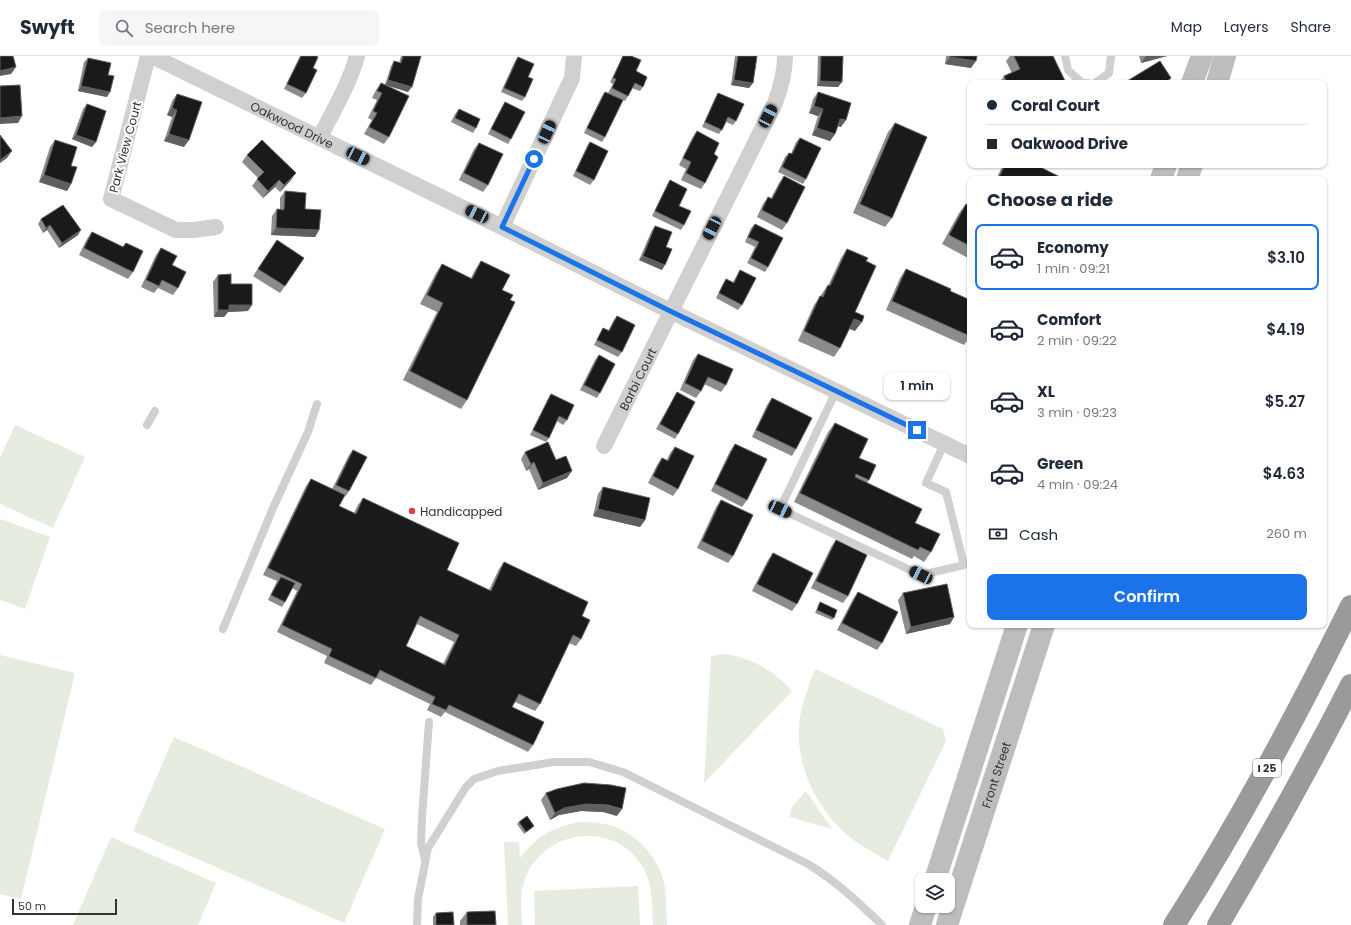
<!DOCTYPE html>
<meta charset="utf-8">
<style>
:root{--surface:#fff;--page:#f6f6f7;--text:#1f2937;--muted:#747a83;--line:#e0e1e3;--accent:#1a73e8}
body{margin:0;font-family:Poppins,sans-serif;background:var(--page);color:var(--text);height:100vh;display:flex;flex-direction:column;font-size:15px;white-space:nowrap}
*{box-sizing:border-box;margin:0}
p{font-size:13px;color:var(--muted)}
.icon{flex:none;width:22px;height:22px;fill:none;stroke:currentColor;stroke-width:2;stroke-linecap:round;stroke-linejoin:round}
.map{position:relative;flex:1;overflow:hidden}
.side{position:absolute;left:967px;top:120px;width:360px;height:452px;display:flex;flex-direction:column;background:var(--surface);border-radius:8px;box-shadow:0 1px 3px #0004}
.side>*{flex:none}
.top-card{position:absolute;left:967px;top:24px;width:360px;height:88px;border-radius:8px;box-shadow:0 1px 3px #0004;display:grid;align-content:center;height:88px;padding:0 20px;background:var(--surface)}
.fabs{position:absolute;left:915px;top:817px;display:grid;gap:8px}
.fabs a{display:grid;place-items:center;width:40px;height:40px;border-radius:8px;background:var(--surface);box-shadow:0 1px 3px #0004;font-size:20px}
.scale{position:absolute;left:12px;bottom:10px;width:105px;box-sizing:border-box;padding-left:4px;border:2px solid #333;border-top:0;font-size:11px;line-height:14px;white-space:nowrap;color:#333;-webkit-text-stroke:3px #fff;paint-order:stroke}
.end{position:absolute;width:18px;height:18px;margin:-9px;border:5px solid #1a73e8;background:#fff;box-shadow:0 0 0 2px #fff}
.from{border-radius:50%}
.bubble{position:absolute;height:28px;border-radius:8px;background:var(--surface);box-shadow:0 1px 3px #0004;font-size:13px;font-weight:600;line-height:28px;text-align:center}
.car{position:absolute;width:12px;height:24px;margin:-12px -6px;border-radius:5px;box-shadow:0 0 3px 1px #0007;background:linear-gradient(#222 24%,#8ab4d8 0 40%,#222 0 76%,#8ab4d8 0 86%,#222 0)}
.top-card b{display:flex;align-items:center;gap:14px;height:38px;font-size:15px}
.top-card b+b{border-top:1px solid var(--line)}
.top-card i{width:10px;height:10px;background:var(--text)}
ul{padding:0;list-style:none}
li{display:flex;align-items:center;gap:12px;height:66px;margin:0 8px 6px;padding:0 12px;border:2px solid transparent;border-radius:8px}
li div{flex:1}
li b{display:block;font-size:15px}
li em{font-style:normal;font-weight:600}
li.on{border-color:var(--accent)}
li>.icon{width:36px;height:36px;stroke-width:1.5}
h2{padding:0 20px;font-size:18px;line-height:48px}
.pay{display:flex;align-items:center;gap:10px;height:44px;padding:0 20px;font-size:15px}
.pay p{margin-inline-start:auto}
.cta{display:flex;gap:8px;margin-top:auto;padding:8px 20px}
.cta a{flex:1;height:46px;border-radius:8px;background:var(--accent);color:#fff;font-size:16px;font-weight:600;line-height:46px;text-align:center}
header{display:flex;align-items:center;gap:24px;box-sizing:border-box;height:56px;padding:0 20px;background:var(--surface);border-bottom:1px solid var(--line)}
header strong{font-size:19px}
nav{display:flex;gap:22px;margin-inline-start:auto;font-size:14px}
.search{width:280px;height:36px;background:var(--page);display:flex;align-items:center;gap:10px;box-sizing:border-box;padding:0 14px;border-radius:8px;color:var(--muted);font-size:15px}
.map>svg:first-child{display:block}
</style>
<header>
<strong>Swyft</strong>
<div class="search"><svg class="icon" aria-label="search" viewBox="0 0 24 24"><circle cx="10" cy="10" r="6"/><path d="M15 15l6 6"/></svg>Search here</div>
<nav><a>Map</a><a>Layers</a><a>Share</a></nav>
</header>
<div class="map">
<svg width="1351" height="869" viewBox="0 0 1351 869">
<rect width="100%" height="100%" fill="#fff"/>
<path fill="#e6ecdf" d="M15 369 85 401 53 472 0 448V402Z
M0 463 50 481 25 553 0 544Z
M724 598C751 601 774 615 792 635L704 727 711 600Z
M0 599 75 617 21 843 0 838Z
M815 613 943 673 946 685 888 805C873 796 858 789 845 777 812 747 792 700 801 656 804 641 810 627 815 613Z
M174 681 385 773 344 867 133 775Z
M806 735 832 773 789 761 792 751Z
M579 766C592 766 604 767 616 771 637 779 657 801 663 823 667 837 666 854 667 869H653C652 851 653 832 645 815 620 766 550 770 527 818 519 834 521 852 522 869H508L504 786H519L520 802C537 780 553 771 579 766Z
M111 781 216 827 198 869H73Z
M638 830 640 869H535L534 835Z"/>
<g fill="none" stroke-linecap="round" stroke-linejoin="round">
<path stroke="#d0d0d0" stroke-width="8" d="M1065 0 1068 14 1082 27H1088
M1095 27 1109 17 1111 0
M836 335 780 453 921 519 964 509 946 436 926 427 944 388
M147 369 155 355
M223 573 273 452 308 376 317 348
M425 804 421 787 422 762 429 666
M417 869 418 843 428 792 466 731 474 723 498 715 554 706H589L623 716 808 808C837 826 858 846 882 869"/>
<g stroke="#d0d0d0" stroke-width="16">
<path d="M148 0 111 143 176 174H193L216 171"/>
<path id="s1" d="M152 0 502 171 670 255 970 400"/>
<path d="M320 81C333 55 349 29 357 0"/>
<path d="M502 171 572 22 574 0"/>
<path id="s2" d="M604 390 775 47C781 31 785 17 785 0"/>
</g>
<g stroke="#bdbdbd" stroke-width="22">
<path d="M1192 27 1202 0"/>
<path d="M1217 27 1225 0"/>
<path d="M1161 123 1166 109"/>
<path d="M1187 123 1192 109"/>
<path d="M935 824 1017 569"/>
<path d="M920 869 926 850"/>
<path id="s3" d="M947 869 1044 569"/>
</g>
<path stroke="#9a9a9a" stroke-width="22" d="M1174 869C1240 766 1297 659 1351 550
M1218 869C1265 790 1309 711 1351 629"/>
</g>
<path fill="#8c8c8c" fill-rule="evenodd" d="M300 0H316L313 12 306 37 302 42 284 33Z
M401 0H421L408 36 387 29 389 81 384 88 364 78 372 64 368 62 377 44 372 42 376 34 381 27 385 29 391 10 394 5 399 7Z
M623 0H631L636 15 643 31 640 35 632 32 628 40 625 45 608 37 613 28 610 26Z
M735 0H757L753 27 749 32 731 29Z
M818 0H843L842 26 838 31 817 30Z
M946 0H977L971 12 945 8Z
M1010 0H1053L1066 27H999L1004 20 1012 17 1006 5Z
M1139 0H1167L1141 7Z
M518 1 528 21 525 41 522 45 501 36 515 5Z
M88 2 108 19 107 41 78 35 84 6Z
M605 36V81L602 86 584 77 602 40Z
M818 36 841 71 838 70 835 78 830 85 812 79 818 60 809 57 813 43Z
M718 37 736 65 733 69 726 66 722 74 719 78 702 71 715 42Z
M177 38 184 91 164 85 172 61 167 59 172 45Z
M505 46 511 83 508 88 488 78 502 51Z
M87 48 96 86 92 91 72 83 83 53Z
M459 53 476 72 473 77 451 66 455 58Z
M895 67 892 162 885 171 853 157 888 76Z
M697 75 714 98 705 127 701 133 681 124 686 113 679 109 692 82Z
M800 82 806 123 803 128 778 116 785 101 789 97 791 98 796 86Z
M55 84 71 110V128L67 135 39 126 50 91Z
M590 86 594 124 590 129 573 120 587 90Z
M479 87 488 129 483 136 459 124 474 93Z
M247 99 291 124 280 136 275 131 263 142 252 130 258 122 242 106Z
M1003 109H1036L1064 123H996Z
M784 120 787 167 782 174 757 161 763 148 768 141 771 142 779 127Z
M670 124 679 150 684 169 681 174 652 160 667 129Z
M285 135 305 153 319 174 315 181 271 179 272 160 277 153 280 154V142Z
M966 148 970 150V203L942 188 959 157Z
M41 163 78 179 59 192 47 174 43 177 38 168Z
M755 168 768 211 765 216 747 207 755 191 745 186 751 172Z
M655 170 666 191 662 214 639 204 652 174Z
M92 176 123 191 126 187 133 216 128 223 79 199 87 183Z
M277 184 285 230 280 237 253 220Z
M161 192 178 232 173 239 158 232 154 237 141 231 156 199Z
M847 193 866 205 855 256V275L849 273 840 292 834 301 798 285 814 249 828 229V230L841 202Z
M481 205 502 234 467 344 461 353 403 324 437 256 420 248 436 217 442 208 471 222 475 214Z
M906 213 950 235 970 244V281L964 289 886 254 900 222Z
M740 214 742 249 738 254 716 242 723 228 726 223 733 226Z
M218 219 231 228 248 255 228 256 224 261H214L213 226Z
M617 260 622 296 618 301 594 289 600 277 603 272 609 274 613 265Z
M698 298 726 329 721 336 704 328 701 335 696 342 680 334 693 304Z
M599 299 600 337 597 342 580 334 595 304Z
M677 336 678 378 675 383 656 373 674 341Z
M551 338 567 364 563 369 557 365 549 382 546 386 530 379 548 343Z
M772 342 796 393 792 400 752 381 767 349Z
M835 367 859 402 869 424 867 427 915 467 931 496 924 506 914 500 912 503 794 446 828 376Z
M735 388 747 444 742 451 711 435 730 395Z
M675 391 678 433 673 440 648 427 657 409 662 402 667 404 670 397Z
M353 394 349 435 346 440 345 439 339 450 354 457 358 449 363 442 447 514 489 534 499 513 504 506 582 560 581 583 576 590 569 587 540 648 535 655 515 646 512 651 533 689 528 696 445 656 441 661 427 654 430 648 376 622 371 629 324 607 327 600 277 576 297 535 292 532 285 546 282 551 268 544 277 525 263 519 306 430 311 423 332 433 349 399ZM417 568 454 586 443 608 406 590Z
M525 396 556 404 567 422 538 434 529 413 526 415 521 403Z
M603 431 645 464 640 471 593 460 598 438Z
M721 444 733 500 728 507 697 492 716 451Z
M836 484 848 540 843 547 811 532 831 491Z
M773 497 797 548 792 555 752 535 768 504Z
M858 536 882 587 877 594 837 574 853 543Z
M903 537 954 561 950 568 906 578 898 544Z
M820 546 834 562 832 564 815 557Z
M546 737 617 760 603 756 581 755 559 759 550 764 541 744Z
M519 766 532 772 524 778 517 768Z
M467 856 496 869H460V865Z
M436 857 454 869H433V861Z"/>
<path fill="#5f5f5f" d="M1146 0H1167L1141 7Z
M950 1 976 5 971 12 945 8Z
M16 11 11 18 0 20V15Z
M1171 22 1168 27H1164Z
M388 24 412 31 408 36 385 29Z
M734 24 753 27 749 32 731 29Z
M820 25 842 26 838 31 817 30Z
M81 30 110 36 107 41 78 35Z
M814 50 823 53 818 60 809 57Z
M172 52 177 54 172 61 167 59Z
M22 60 18 67 0 68V62Z
M840 63 846 64 841 71 836 70Z
M817 72 835 78 830 85 812 79Z
M169 78 189 84 184 91 164 85Z
M76 79 96 86 92 91 72 83Z
M12 95 7 102 0 107V104Z
M296 117 291 124 280 136 284 129Z
M44 119 71 128 67 135 39 126Z
M279 124 275 131 263 142 268 135Z
M50 169 47 174 43 177 46 172Z
M276 172 319 174 315 181 271 179Z
M81 174 78 179 59 192 62 187Z
M643 200 665 209 662 214 639 204Z
M229 249H252L248 255 228 256 224 261H214L218 254Z
M854 263 862 266 855 275 848 272Z
M534 406 529 413 526 415 531 408Z
M572 415 567 422 538 434 543 427Z
M598 453 645 464 640 471 593 460Z
M954 561 950 568 906 578 911 571Z
M586 748 608 749 622 753 617 760 603 756 581 755 559 759 550 764 555 757 564 752Z"/>
<path fill="#1a1a1a" stroke="#5f5f5f" fill-rule="evenodd" d="M0 0H13L16 11 0 15Z
M301 0H316L318 1 313 12 317 14 306 37 287 28Z
M403 0H421L412 31 388 24 394 5 401 7Z
M623 0H631L641 4 636 15 647 21 643 31 635 27 628 40 612 32 616 23 613 22Z
M738 0H757L753 27 734 24Z
M821 0H843L842 26 820 25Z
M950 0H977L976 5 950 1Z
M1014 0H1053L1066 27H1044V26L1042 27H1007L1004 20 1020 13Z
M518 1 534 8 528 21 533 23 525 41 504 32Z
M88 2 111 7 108 19 114 20 110 36 81 30Z
M1160 5 1171 22 1164 27H1124Z
M381 27 409 40 389 81 369 71 377 57 373 55 382 37 377 35Z
M20 29 22 60 0 62V30Z
M605 36 623 44 605 81 587 72Z
M818 36 851 47 846 64 840 63 835 78 817 72 823 53 814 50Z
M718 37 744 48 736 65 728 61 722 74 705 66Z
M177 38 202 46 189 84 169 78 177 54 172 52Z
M505 46 525 56 511 83 491 73Z
M87 48 106 55 96 86 76 79Z
M459 53 480 63 476 72 455 62Z
M895 67 927 81 892 162 860 148Z
M697 75 719 87 714 98 718 101 705 127 686 117 691 106 683 102Z
M0 79 12 95 0 104Z
M800 82 821 92 806 123 782 111 789 97 792 98Z
M55 84 77 91 71 110 77 111 71 128 44 119Z
M262 84 296 117 284 129 279 124 268 135 257 123 264 116 247 99Z
M590 86 608 95 594 124 576 115Z
M479 87 503 98 488 129 464 117Z
M1005 109H1036L1064 123H998Z
M784 120 805 131 787 167 762 154 768 141 772 143Z
M670 124 687 133 679 150 691 155 684 169 655 155Z
M285 135 306 137 305 153 321 154 319 174 276 172 277 153 284 154Z
M966 148 970 150V190L949 179Z
M63 149 81 174 62 187 50 169 46 172 41 163Z
M755 168 783 182 768 211 751 202 759 186 748 181Z
M655 170 672 176 666 191 672 193 665 209 643 200Z
M92 176 123 191 126 187 143 195 133 216 84 192Z
M277 184 304 202 285 230 258 213Z
M161 192 177 200 172 209 186 216 178 232 162 224 159 230 146 224Z
M847 193 868 202 866 205 876 210 855 256 864 260 862 266 854 263 840 292 804 275 820 240 823 241 828 229 830 230Z
M481 205 510 219 502 234 513 239 510 244 515 246 467 344 410 315 443 247 427 239 442 208 472 223Z
M906 213 951 233 950 235 970 244V280L892 245Z
M740 214 756 222 742 249 719 237 726 223 734 227Z
M231 218V228H252V249H229V254H218V219Z
M617 260 635 269 622 296 597 284 603 272 609 275Z
M698 298 733 313 726 329 708 321 701 335 685 327Z
M599 299 615 308 600 337 584 329Z
M677 336 695 346 678 378 660 368Z
M551 338 574 349 567 364 559 360 549 382 533 374Z
M772 342 812 362 796 393 756 374Z
M835 367 868 383 859 402 876 409 869 424 856 418 855 421 922 453 915 467 940 478 931 496 920 491 918 494 800 437Z
M548 386 556 404 566 400 572 415 543 427 534 406 531 408 525 396Z
M735 388 767 403 747 444 715 428Z
M675 391 694 400 678 433 653 420 662 402 668 405Z
M353 394 367 401 349 435 336 429Z
M311 423 345 439 339 450 356 458 363 442 459 487 447 514 491 535 504 506 588 546 582 560 590 564 581 583 573 579 540 648 519 638 512 651 544 666 533 689 449 649 446 654 432 648 435 641 380 614 376 622 329 600 332 593 282 569 302 528 268 512ZM420 560 459 579 445 609 406 590Z
M603 431 650 442 645 464 598 453Z
M721 444 753 459 733 500 702 485Z
M836 484 867 499 848 540 816 525Z
M773 497 813 517 797 548 757 528Z
M281 521 295 527 285 546 271 539Z
M947 528 954 561 911 571 903 537Z
M858 536 898 556 882 587 842 567Z
M820 546 837 554 834 562 817 554Z
M584 727 611 729 626 732 622 753 608 749 586 748 564 752 555 757 546 737 557 733Z
M527 760 534 770 526 776 519 766Z
M495 855 496 869H467V856Z
M453 856 454 869H436V857Z"/>
<g fill="none" stroke-linecap="round" stroke-linejoin="round">
<path stroke="#1a73e8" stroke-width="5" d="M534 103 502 171 670 255 917 374"/>
</g>
<circle fill="#e63946" stroke="#fff" stroke-width="1.5" cx="412" cy="455" r="4"/>
<g text-anchor="middle" dominant-baseline="central" stroke-width="4" stroke-linejoin="round" paint-order="stroke">
<rect fill="#fff" stroke="#707070" stroke-width="1" x="1253" y="703" width="28" height="18" rx="3"/>
<g font-size="11" font-weight="bold" fill="#333">
<text x="1267" y="712">I 25</text>
</g>
<g font-size="12" fill="#333" stroke="#fff">
<text stroke="none"><textPath href="#s1" startOffset="156">Oakwood Drive</textPath></text>
<text transform="translate(125 91) rotate(-75)">Park View Court</text>
<text stroke="none"><textPath href="#s2" startOffset="75">Barbi Court</textPath></text>
<text stroke="none"><textPath href="#s3" startOffset="158">Front Street</textPath></text>
</g>
<g font-size="12" fill="#333" stroke="#fff" text-anchor="start">
<text x="420" y="455">Handicapped</text>
</g>
</g>
</svg>
<div class="fabs">
<a><svg class="icon" aria-label="layers" viewBox="0 0 24 24"><path d="M12 4l9 5-9 5-9-5zM3 14l9 5 9-5"/></svg></a>
</div>
<div class="scale">50 m</div>
<i class="end from" style="left:534px;top:103px"></i>
<i class="end" style="left:917px;top:374px"></i>
<div class="bubble" style="left:884px;top:316px;width:66px">1 min</div>
<i class="car" style="left:768px;top:60px;rotate:27deg"></i>
<i class="car" style="left:547px;top:76px;rotate:25deg"></i>
<i class="car" style="left:358px;top:100px;rotate:116deg"></i>
<i class="car" style="left:477px;top:158px;rotate:296deg"></i>
<i class="car" style="left:712px;top:172px;rotate:207deg"></i>
<i class="car" style="left:780px;top:453px;rotate:115deg"></i>
<i class="car" style="left:921px;top:519px;rotate:296deg"></i>
<div class="top-card">
<b><i class="from"></i>Coral Court</b>
<b><i></i>Oakwood Drive</b>
</div>
<section class="side">
<h2>Choose a ride</h2>
<ul>
<li class="on"><svg class="icon" aria-label="car" viewBox="0 0 24 24"><path d="M5 17H2v-5l4-1 3-4h7l3 4 3 1v5h-3M9 17h6M6 11h13"/><circle cx="7" cy="17" r="2"/><circle cx="17" cy="17" r="2"/></svg><div><b>Economy</b><p>1 min · 09:21</p></div><em>$3.10</em></li>
<li><svg class="icon" aria-label="car" viewBox="0 0 24 24"><path d="M5 17H2v-5l4-1 3-4h7l3 4 3 1v5h-3M9 17h6M6 11h13"/><circle cx="7" cy="17" r="2"/><circle cx="17" cy="17" r="2"/></svg><div><b>Comfort</b><p>2 min · 09:22</p></div><em>$4.19</em></li>
<li><svg class="icon" aria-label="car" viewBox="0 0 24 24"><path d="M5 17H2v-5l4-1 3-4h7l3 4 3 1v5h-3M9 17h6M6 11h13"/><circle cx="7" cy="17" r="2"/><circle cx="17" cy="17" r="2"/></svg><div><b>XL</b><p>3 min · 09:23</p></div><em>$5.27</em></li>
<li><svg class="icon" aria-label="car" viewBox="0 0 24 24"><path d="M5 17H2v-5l4-1 3-4h7l3 4 3 1v5h-3M9 17h6M6 11h13"/><circle cx="7" cy="17" r="2"/><circle cx="17" cy="17" r="2"/></svg><div><b>Green</b><p>4 min · 09:24</p></div><em>$4.63</em></li>
</ul>
<div class="pay"><svg class="icon" aria-label="cash" viewBox="0 0 24 24"><path d="M3 7h18v10H3z"/><circle cx="12" cy="12" r="2"/></svg>Cash<p>260 m</p></div>
<div class="cta"><a>Confirm</a></div>
</section>
</div>
